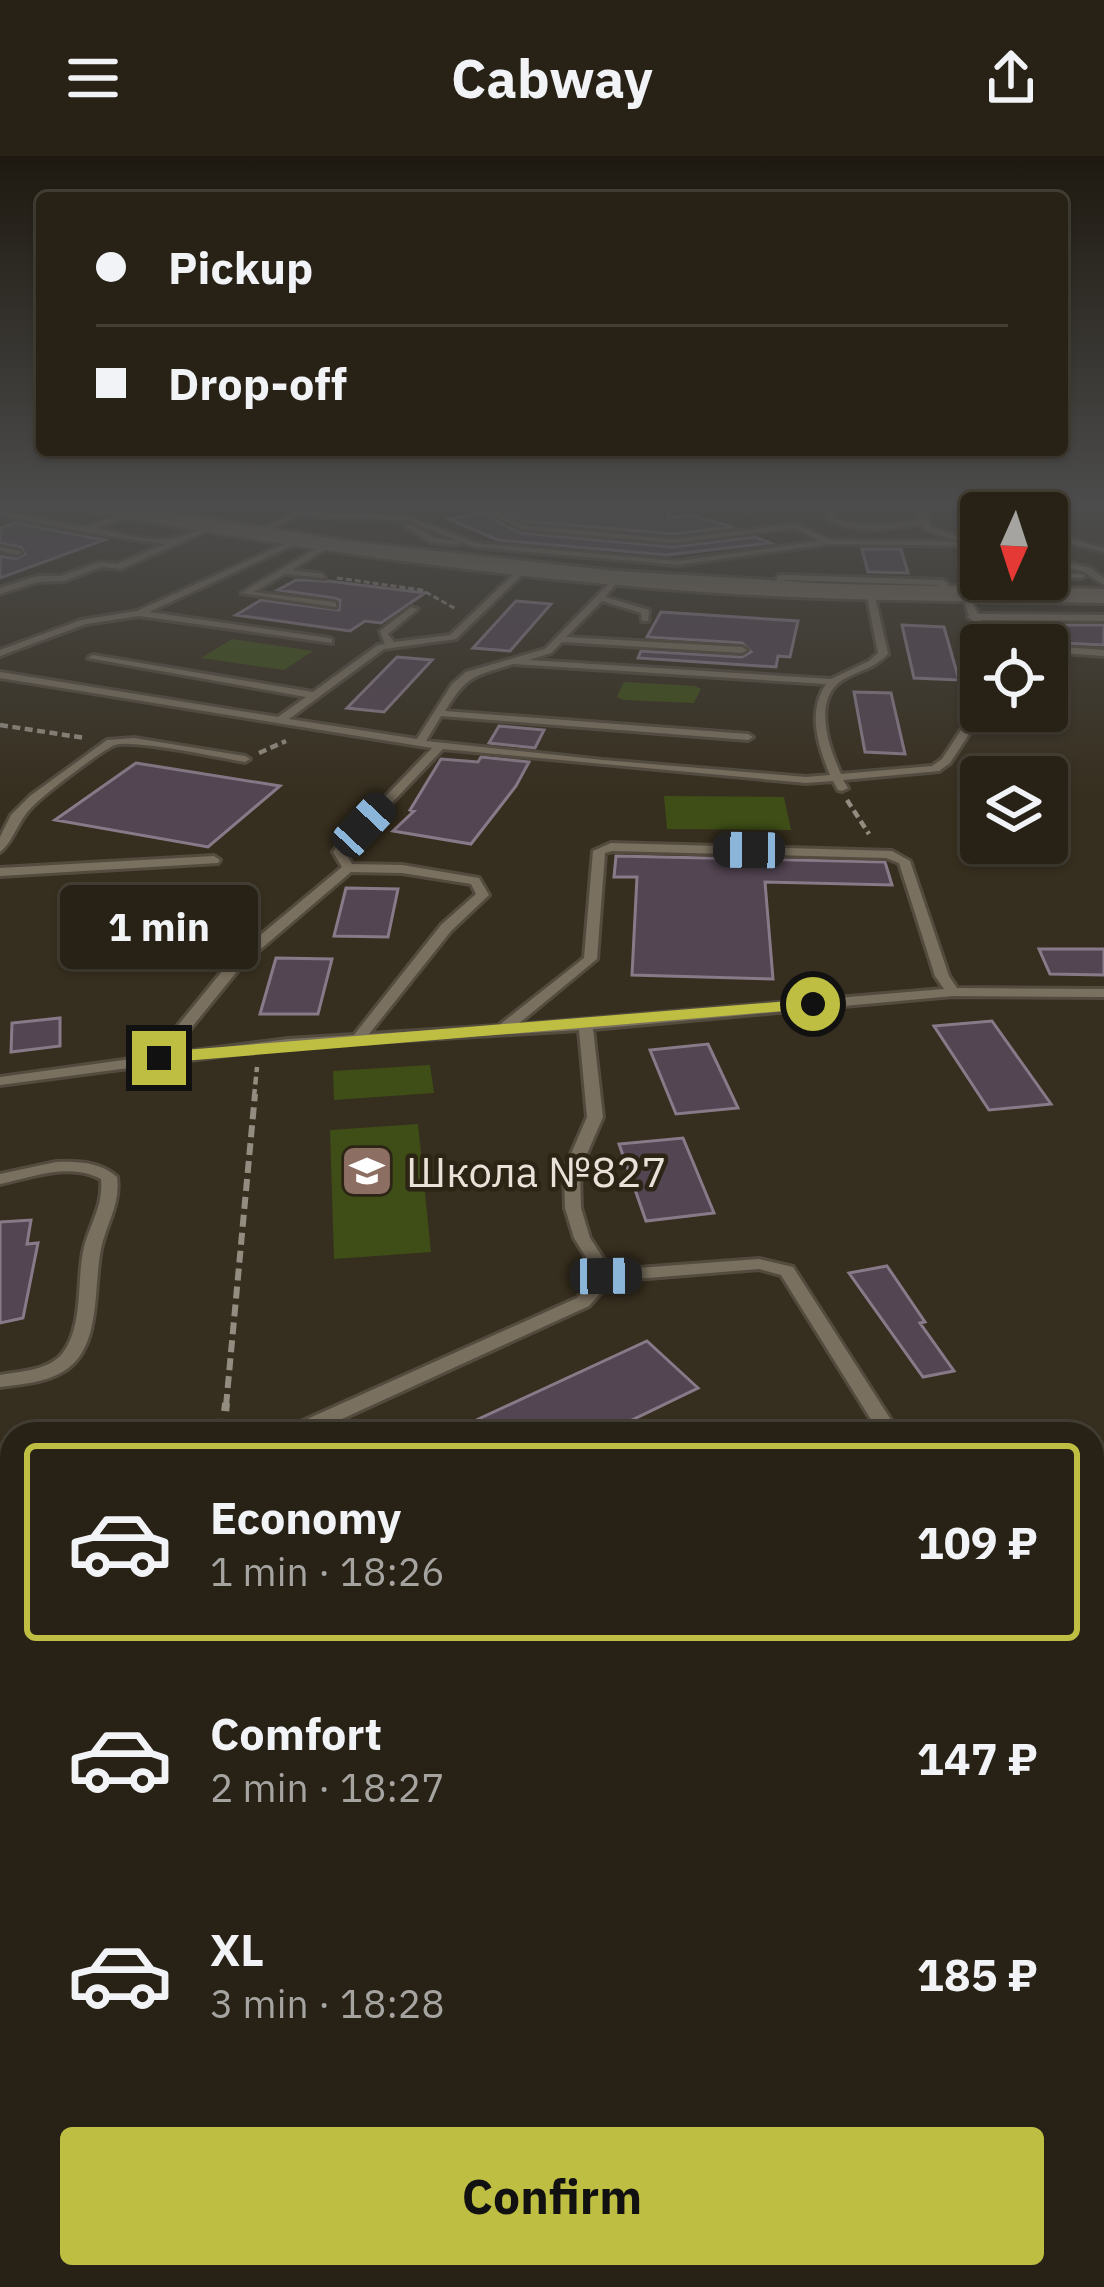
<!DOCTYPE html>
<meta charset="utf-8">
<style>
:root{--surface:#282216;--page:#342f23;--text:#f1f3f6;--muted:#a5a4a1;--line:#443f35;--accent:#bebe42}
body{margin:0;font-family:"IBM Plex Sans",sans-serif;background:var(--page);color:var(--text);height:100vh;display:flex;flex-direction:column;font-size:45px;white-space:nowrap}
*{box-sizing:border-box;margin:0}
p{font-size:39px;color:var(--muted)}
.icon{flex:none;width:66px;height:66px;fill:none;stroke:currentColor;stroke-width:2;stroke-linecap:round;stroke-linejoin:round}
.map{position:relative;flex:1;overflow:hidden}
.drawer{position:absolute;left:0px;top:1266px;width:1104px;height:867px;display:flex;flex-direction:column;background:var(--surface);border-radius:36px 36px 0 0;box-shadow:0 3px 9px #0004,0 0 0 3px var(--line)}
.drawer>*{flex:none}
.top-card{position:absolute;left:36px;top:36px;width:1032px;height:264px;border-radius:12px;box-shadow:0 3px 9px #0004,0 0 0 3px var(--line);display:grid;align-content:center;height:264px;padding:0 60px;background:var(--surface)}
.needle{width:78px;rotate:183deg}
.buttons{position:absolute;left:960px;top:336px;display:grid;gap:24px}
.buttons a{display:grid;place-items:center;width:108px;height:108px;border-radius:12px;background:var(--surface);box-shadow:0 3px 9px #0004,0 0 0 3px var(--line);font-size:60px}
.end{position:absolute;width:54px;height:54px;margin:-27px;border:15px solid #bebe42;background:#111;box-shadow:0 0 0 6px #111}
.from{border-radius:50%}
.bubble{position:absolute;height:84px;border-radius:12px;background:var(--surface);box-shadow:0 3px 9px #0004,0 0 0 3px var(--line);font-size:39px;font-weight:800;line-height:84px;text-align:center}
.car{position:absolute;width:36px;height:72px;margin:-36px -18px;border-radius:15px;box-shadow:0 0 9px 3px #0007;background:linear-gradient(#222 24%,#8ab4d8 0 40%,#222 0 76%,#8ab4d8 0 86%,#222 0)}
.top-card b{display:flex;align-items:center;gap:42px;height:114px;font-size:45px}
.top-card b+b{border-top:3px solid var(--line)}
.top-card i{width:30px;height:30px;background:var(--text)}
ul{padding:21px 0 0;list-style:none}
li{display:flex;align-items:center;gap:36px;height:198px;margin:0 24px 18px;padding:0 36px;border:6px solid transparent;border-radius:12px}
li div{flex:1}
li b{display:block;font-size:45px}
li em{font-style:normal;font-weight:800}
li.current{border-color:var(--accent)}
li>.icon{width:108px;height:108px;stroke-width:1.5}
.action{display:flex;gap:24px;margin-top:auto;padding:24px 60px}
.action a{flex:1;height:138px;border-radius:12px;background:var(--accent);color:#111;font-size:48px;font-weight:800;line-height:138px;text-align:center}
header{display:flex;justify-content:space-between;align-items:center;height:156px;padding:0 60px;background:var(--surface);font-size:54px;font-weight:800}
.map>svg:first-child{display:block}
</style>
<header><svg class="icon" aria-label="menu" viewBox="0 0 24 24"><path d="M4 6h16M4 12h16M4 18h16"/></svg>Cabway<svg class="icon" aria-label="share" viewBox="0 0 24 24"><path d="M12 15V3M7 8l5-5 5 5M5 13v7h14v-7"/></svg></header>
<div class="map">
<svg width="1104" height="2131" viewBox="0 0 1104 2131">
<rect width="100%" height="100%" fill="#362e1e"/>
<path fill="#3e4e16" d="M232 483 313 495 284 514 201 502Z
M624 526 695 530 701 533 694 547 624 544 617 541Z
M664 640 784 641 791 674 667 673Z
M430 909 434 937 334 944 333 915Z
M418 968 431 1096 334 1103 330 974Z"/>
<path fill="#534552" stroke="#897a89" stroke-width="3" d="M541 347H668L669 362 688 359 733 371 673 378 524 365 503 354Z
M481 357 521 377 673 391 756 381 770 387 667 399 498 384 448 363Z
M16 367 83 380 104 384 0 422V400L16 403 25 398 21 391 0 387V372Z
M862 393H901L908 417 868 416Z
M296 424 328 425 425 437 381 467 365 465 350 475 236 459 261 444 339 454 340 444 334 442 278 434Z
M516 445 551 448 510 495 473 492Z
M661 456 798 465 790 501 778 500 776 511 638 502 641 495 742 501 751 496 742 487 647 481Z
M902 469 944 471 959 524 914 522Z
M1051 469H1104V489L1062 487Z
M397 501 432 504 384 556 347 552Z
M854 536 891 537 905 598 865 596Z
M499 570 544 574 535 592 489 587Z
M481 601 529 606 516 630 471 688 393 675 414 655 410 654 441 603 478 606Z
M136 607 280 630 208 691 55 664Z
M616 700 885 706 892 729 765 726 773 823 632 819 637 721H614Z
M346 732 398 733 388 781 334 780Z
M1039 793H1104V819L1050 818Z
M276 802 332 803 318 858H260Z
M60 862V890L11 896 12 867Z
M992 865 1051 948 989 954 934 870Z
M708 888 738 952 676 958 650 894Z
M683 982 714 1057 646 1065 619 988Z
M31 1064 27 1088 38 1087 23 1162 0 1167V1066Z
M887 1110 925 1166 920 1167 954 1215 923 1221 849 1117Z
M647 1185 698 1232 624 1268 635 1278H446Z"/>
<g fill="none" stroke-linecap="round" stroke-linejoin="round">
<g stroke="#534b3e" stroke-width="6">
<path id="lane" d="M471 347H480L523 369 673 383 796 368 830 384 981 386V390L829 388 678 409 475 391 460 386 457 389 430 386 404 370 411 368 435 382 458 385 407 364 295 360 257 382 250 380 300 352 304 354 302 356 408 360 476 387 678 405 820 385 795 372 673 387 521 373Z
M830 347H838L834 362C863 372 891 369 921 363L916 347H924L930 371 961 382 957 384 924 374 922 368C890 374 856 378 826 363Z
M0 355 86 371 131 355 134 359 96 372C118 377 143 385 166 384 183 382 198 371 214 372L121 413 101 411 65 425 38 426 0 438V432L37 420H61L100 406 117 408 165 388 84 376 0 359Z
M1047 377 1104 392V396L1047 381Z
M293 384 296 388 149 456 329 482 332 483V487L139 460 86 468 0 500V494L81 464 137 455Z
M322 389 329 391 292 414 322 418 325 422 285 418 254 436 333 446 336 447V451L241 437Z
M0 391 20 395 21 397 17 399 0 395Z
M1047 401 1090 412 1104 422V429L1084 416 1047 406Z
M521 411 528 413 456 483 384 493 289 563 417 583 452 528 466 516 545 493 617 419 621 422 605 441 649 454 648 465H642L641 457 602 445 566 481 742 491 747 494 742 497 562 486 551 497 529 504 831 523 869 505 878 497 866 436 870 433 874 436 888 498C876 511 861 514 846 522 811 540 828 590 841 618L932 610 942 603 977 550 981 549V555H984L950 607 939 615 843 624 848 632 842 635 838 634 833 625 806 627 443 593 345 696 352 708 402 709 479 722 489 739 451 775 369 878 498 870 584 802 593 695 611 687 892 695 910 705 949 820 957 832 1104 833V841L953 840 593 873 603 961 580 1014 581 1052 590 1082 611 1114 759 1103 793 1111 900 1278H880L781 1119 759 1113 611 1125 589 1150 309 1278H282L285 1273 577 1142 597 1119 574 1082 565 1052 564 1014 587 961 579 874 288 891 0 929V921L153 900 233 802 342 711 333 696 335 693 432 592 0 522V516L278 561 306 541 88 502 93 499 313 536 378 489 385 488 380 475 411 451 418 453 388 478 394 486 450 479ZM513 508 826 528C807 556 818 590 830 619L806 621 603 604 426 585 441 560 748 584 753 581 748 578 445 555C467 519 474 520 513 508ZM612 695 886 702 899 707 935 820 944 833 517 869 597 803 605 697ZM351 716 402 717 471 728 476 738 441 769 354 879 288 883 170 898 243 808Z
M1047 417 1082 418 1086 420 1082 422 1047 421Z
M781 419 943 424 947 427 950 438 943 440 939 429 785 424 783 433 779 436 775 433 777 421Z
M961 436H967L978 458 1104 459V465L981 464 990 484 1019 489H983L972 464 968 461 969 459Z
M1047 490 1104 494V500L1047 496Z
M134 582 245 600 250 603 245 606C220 602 134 583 115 589 103 593 42 640 32 651 18 664 14 685 0 696V681L11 659 30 640 107 584Z
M214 700 220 704 218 707 0 720V712Z
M56 1006C78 1005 100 1006 117 1021 121 1048 106 1068 101 1093 93 1131 102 1192 64 1215 45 1227 21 1228 0 1231V1219C21 1215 47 1215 62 1198 83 1172 77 1127 83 1096 88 1071 104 1050 101 1023 69 1006 33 1021 0 1028V1018Z
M12 1402V1418L0 1419V1403Z
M1104 1517V1535L1092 1538V1520Z
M1092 1586C1104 1592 1104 1610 1104 1625 1087 1619 1092 1601 1092 1586Z
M1104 1747V1771L1092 1776V1752Z
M355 2121H386L390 2131H359Z
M784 2121H816L820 2131H788Z"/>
</g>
<g stroke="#534b3e" stroke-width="6">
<path id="secondary" d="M70 347H118L347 385 615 415 834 428 1104 433V447C970 445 837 445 704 436 494 421 287 392 81 353Z"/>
</g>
<path stroke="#938c80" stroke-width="3" stroke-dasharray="6 3" stroke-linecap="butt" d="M700 347 746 356
M746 353 784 347
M337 422 422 434 456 453"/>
<path stroke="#938c80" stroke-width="4.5" stroke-dasharray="8 4.5" stroke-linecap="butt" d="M0 569 85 582
M259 597 286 585
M847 644 869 678
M254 941 257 911"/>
<path stroke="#938c80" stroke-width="6" stroke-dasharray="12 6" stroke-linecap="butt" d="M226 1250 255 938"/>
<path stroke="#938c80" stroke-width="8" stroke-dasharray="15 8" stroke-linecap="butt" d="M223 1278 226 1247"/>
<use href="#lane" fill="#7a705f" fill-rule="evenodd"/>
<use href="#secondary" fill="#7a705f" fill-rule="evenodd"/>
</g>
<linearGradient id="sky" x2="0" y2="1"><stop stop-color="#1e1910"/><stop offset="0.54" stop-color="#4c4c4c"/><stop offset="1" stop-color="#4c4c4c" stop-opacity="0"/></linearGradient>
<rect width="1104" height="646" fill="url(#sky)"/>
<path fill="#bebe42" d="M813 843 821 848 819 852 159 907 151 902 159 896Z"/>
<defs>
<g id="school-square" transform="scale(2.7)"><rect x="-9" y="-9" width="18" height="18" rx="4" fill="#8d6e63" stroke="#2c2415"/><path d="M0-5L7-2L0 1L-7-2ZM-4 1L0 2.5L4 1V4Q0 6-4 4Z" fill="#fff"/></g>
</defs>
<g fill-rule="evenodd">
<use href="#school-square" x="367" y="1015"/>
</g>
<g text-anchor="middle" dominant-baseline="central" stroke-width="9" stroke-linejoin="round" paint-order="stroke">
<g font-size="42" fill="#e8e2d9" stroke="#2c2415" text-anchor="start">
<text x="406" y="1015">Школа №827</text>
</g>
</g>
</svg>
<div class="buttons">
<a><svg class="needle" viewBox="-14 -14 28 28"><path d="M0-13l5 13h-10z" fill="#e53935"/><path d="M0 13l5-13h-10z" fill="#a5a4a1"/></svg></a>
<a><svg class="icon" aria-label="locate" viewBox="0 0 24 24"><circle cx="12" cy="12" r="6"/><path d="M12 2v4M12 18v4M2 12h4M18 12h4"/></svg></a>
<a><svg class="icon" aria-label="layers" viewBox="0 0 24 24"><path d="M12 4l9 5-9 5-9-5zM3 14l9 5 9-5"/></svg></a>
</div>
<i class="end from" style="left:813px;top:848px"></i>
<i class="end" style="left:159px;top:902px"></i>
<div class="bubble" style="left:60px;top:729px;width:198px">1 min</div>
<i class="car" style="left:364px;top:669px;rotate:43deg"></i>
<i class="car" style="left:749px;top:694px;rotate:271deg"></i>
<i class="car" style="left:606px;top:1120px;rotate:89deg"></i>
<div class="top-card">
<b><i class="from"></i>Pickup</b>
<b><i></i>Drop-off</b>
</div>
<section class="drawer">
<ul>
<li class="current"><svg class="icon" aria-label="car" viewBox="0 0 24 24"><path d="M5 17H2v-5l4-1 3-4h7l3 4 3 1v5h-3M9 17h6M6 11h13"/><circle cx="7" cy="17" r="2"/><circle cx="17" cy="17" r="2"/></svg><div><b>Economy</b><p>1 min · 18:26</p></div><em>109 ₽</em></li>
<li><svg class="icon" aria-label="car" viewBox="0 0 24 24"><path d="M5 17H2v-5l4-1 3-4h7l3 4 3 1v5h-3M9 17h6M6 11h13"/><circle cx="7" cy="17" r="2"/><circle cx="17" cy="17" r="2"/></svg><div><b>Comfort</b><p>2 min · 18:27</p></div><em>147 ₽</em></li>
<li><svg class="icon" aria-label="car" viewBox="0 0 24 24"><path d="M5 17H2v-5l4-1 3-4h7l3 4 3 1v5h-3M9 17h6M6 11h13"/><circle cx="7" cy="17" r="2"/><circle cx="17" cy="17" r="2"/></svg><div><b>XL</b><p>3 min · 18:28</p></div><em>185 ₽</em></li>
</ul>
<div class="action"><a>Confirm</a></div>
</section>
</div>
